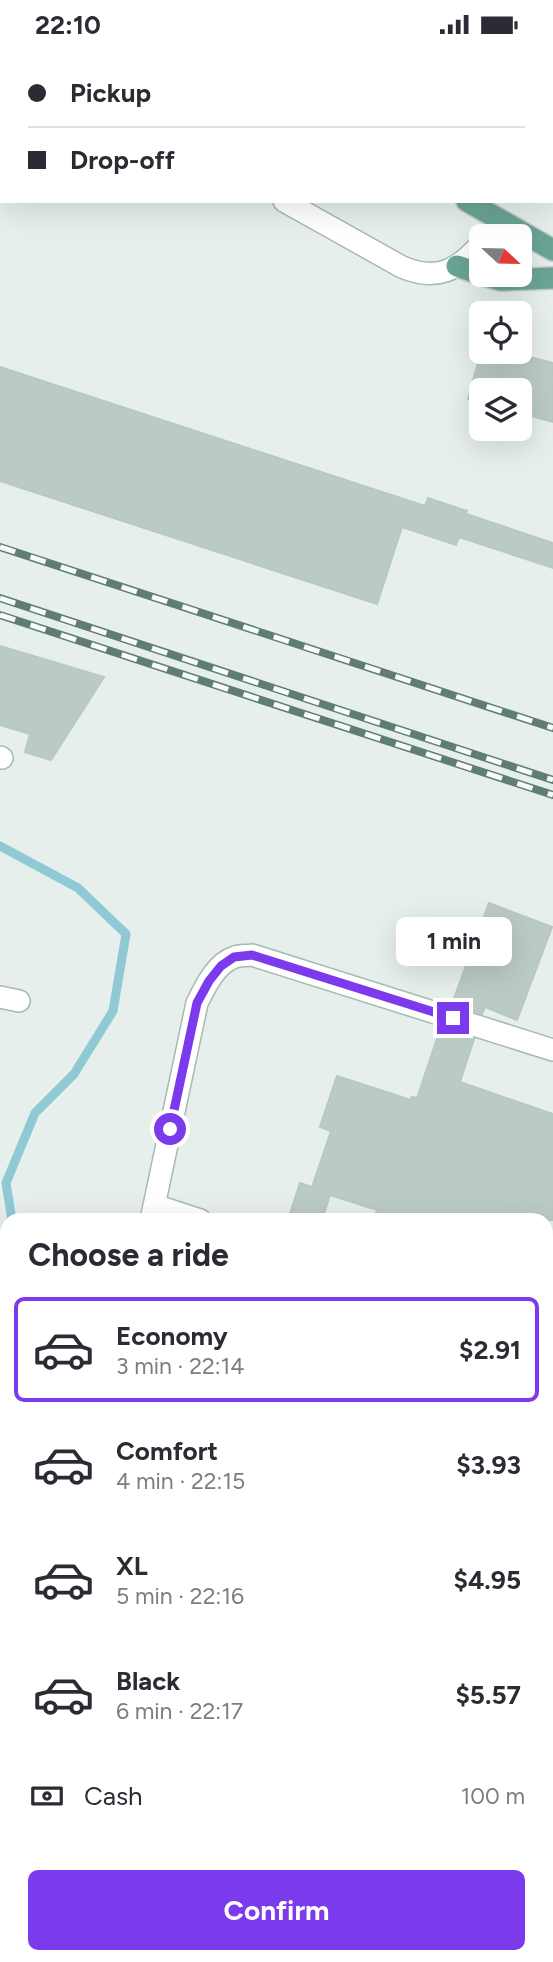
<!DOCTYPE html>
<meta charset="utf-8">
<style>
:root{--surface:#fff;--page:#f7f7f7;--text:#2b2b33;--muted:#7c7c81;--line:#e1e1e2;--accent:#7c3aed}
body{margin:0;font-family:Figtree,sans-serif;background:var(--page);color:var(--text);height:100vh;display:flex;flex-direction:column;font-size:26px;white-space:nowrap}
*{box-sizing:border-box;margin:0}
p{font-size:23px;color:var(--muted)}
.icon{flex:none;width:38px;height:38px;fill:none;stroke:currentColor;stroke-width:2;stroke-linecap:round;stroke-linejoin:round}
.map{position:relative;flex:1;overflow:hidden}
.drawer{position:absolute;left:0px;top:1164px;width:553px;height:751px;display:flex;flex-direction:column;background:var(--surface);border-radius:21px 21px 0 0;box-shadow:0 7px 28px #0002}
.drawer>*{flex:none}
.guide{position:absolute;left:0px;top:0px;width:553px;height:154px;box-shadow:0 7px 28px #0002;display:grid;align-content:center;height:154px;padding:0 28px;background:var(--surface)}
.needle{width:46px;rotate:112deg}
.buttons{position:absolute;left:469px;top:175px;display:grid;gap:14px}
.buttons a{display:grid;place-items:center;width:63px;height:63px;border-radius:10px;background:var(--surface);box-shadow:0 7px 28px #0002;font-size:35px}
.end{position:absolute;width:32px;height:32px;margin:-16px;border:9px solid #7c3aed;background:#fff;box-shadow:0 0 0 4px #fff}
.from{border-radius:50%}
.bubble{position:absolute;height:49px;border-radius:10px;background:var(--surface);box-shadow:0 7px 28px #0002;font-size:23px;font-weight:700;line-height:49px;text-align:center}
.guide b{display:flex;align-items:center;gap:24px;height:66px;font-size:26px}
.guide b+b{border-top:2px solid var(--line)}
.guide i{width:18px;height:18px;background:var(--text)}
ul{padding:0;list-style:none}
li{display:flex;align-items:center;gap:21px;height:105px;margin:0 14px 10px;padding:0 14px;border:4px solid transparent;border-radius:10px}
li div{flex:1}
li b{display:block;font-size:26px}
li em{font-style:normal;font-weight:700}
li.current{border-color:var(--accent)}
li>.icon{width:63px;height:63px;stroke-width:1.5}
h2{padding:0 28px;font-size:32px;line-height:84px}
.pay{display:flex;align-items:center;gap:18px;height:77px;padding:0 28px;font-size:26px}
.pay p{margin-inline-start:auto}
.action{display:flex;gap:14px;margin-top:auto;padding:14px 28px}
.action a{flex:1;height:80px;border-radius:10px;background:var(--accent);color:#fff;font-size:28px;font-weight:700;line-height:80px;text-align:center}
.status{display:flex;justify-content:space-between;align-items:center;height:49px;padding:0 35px;background:var(--surface);direction:ltr}
.status svg{height:19px;fill:currentColor}
.map>svg:first-child{display:block}
</style>
<div class="status"><b>22:10</b><svg viewBox="0 0 49 12"><path d="M0 12V9h3v3zM5 12V6h3v6zM10 12V3h3v9zM15 12V0h3v12zM26 1h20v11H26zM47 4h2v5h-2z"/></svg></div>
<div class="map">
<svg width="553" height="1913" viewBox="0 0 553 1913">
<rect width="100%" height="100%" fill="#e6efeb"/>
<g fill="none" stroke-linecap="round" stroke-linejoin="round">
<path stroke="#8ec9d4" stroke-width="9" d="M78 2 80 0
M0 87 2 86
M0 797 78 839 126 885 113 962 74 1025 35 1064 6 1134 12 1171
M0 1580 1 1569 7 1559
M0 1608 7 1619
M229 1913 231 1908"/>
</g>
<path fill="#bbcac4" stroke="#b8c9c2" stroke-width="2" d="M481 303H511L553 314V373L520 364V341H481V353L468 350Z
M0 318 425 457 428 449 467 462 466 465 553 494V519L459 488 456 496 402 478 377 555 0 432Z
M0 597 104 628 51 711 25 703 30 685 0 676Z
M489 854 552 878 517 971 485 958 482 965 452 955Z
M443 980 474 990 460 1033 553 1065V1171H373L377 1161 330 1146 322 1171H288L300 1134 312 1138 331 1082 320 1078 337 1027 411 1051 412 1048 417 1049 440 981Z"/>
<g fill="none" stroke-linecap="round" stroke-linejoin="round">
<g stroke="#a8b8b2" stroke-width="24">
<path id="minor" d="M0 24 2 25
M284 152 402 218C437 233 458 221 481 195
M0 708 2 709
M0 948 19 952
M154 1156 200 1171
M151 1171 197 954C205 938 216 914 235 908 240 906 247 907 252 906L553 1001
M546 1282 553 1284
M546 1504 553 1506
M28 1913 37 1908"/>
</g>
<g stroke="#c2cac8" stroke-width="24">
<path id="major" d="M220 0 223 2
M321 0 324 2
M551 84 553 82
M551 132 553 133
M467 152 553 201
M457 217 481 225
M483 226 500 231 553 229"/>
</g>
<use href="#minor" stroke="#fff" stroke-width="21"/>
<use href="#major" stroke="#6aa596" stroke-width="21"/>
<g stroke="#5f7d75" stroke-width="8">
<path id="rail" d="M0 498 553 679
M0 549 553 731
M0 566 553 746"/>
</g>
<use href="#rail" stroke="#f7fbf9" stroke-width="5" stroke-dasharray="16" stroke-linecap="butt"/>
</g>
<g fill="none" stroke-linecap="round" stroke-linejoin="round">
<path stroke="#7c3aed" stroke-width="9" d="M170 1080 197 954 209 932 221 917 234 908 252 906 453 969"/>
</g>
</svg>
<div class="buttons">
<a><svg class="needle" viewBox="-14 -14 28 28"><path d="M0-13l5 13h-10z" fill="#e53935"/><path d="M0 13l5-13h-10z" fill="#7c7c81"/></svg></a>
<a><svg class="icon" aria-label="locate" viewBox="0 0 24 24"><circle cx="12" cy="12" r="6"/><path d="M12 2v4M12 18v4M2 12h4M18 12h4"/></svg></a>
<a><svg class="icon" aria-label="layers" viewBox="0 0 24 24"><path d="M12 4l9 5-9 5-9-5zM3 14l9 5 9-5"/></svg></a>
</div>
<i class="end from" style="left:170px;top:1080px"></i>
<i class="end" style="left:453px;top:969px"></i>
<div class="bubble" style="left:396px;top:868px;width:116px">1 min</div>
<div class="guide">
<b><i class="from"></i>Pickup</b>
<b><i></i>Drop-off</b>
</div>
<section class="drawer">
<h2>Choose a ride</h2>
<ul>
<li class="current"><svg class="icon" aria-label="car" viewBox="0 0 24 24"><path d="M5 17H2v-5l4-1 3-4h7l3 4 3 1v5h-3M9 17h6M6 11h13"/><circle cx="7" cy="17" r="2"/><circle cx="17" cy="17" r="2"/></svg><div><b>Economy</b><p>3 min · 22:14</p></div><em>$2.91</em></li>
<li><svg class="icon" aria-label="car" viewBox="0 0 24 24"><path d="M5 17H2v-5l4-1 3-4h7l3 4 3 1v5h-3M9 17h6M6 11h13"/><circle cx="7" cy="17" r="2"/><circle cx="17" cy="17" r="2"/></svg><div><b>Comfort</b><p>4 min · 22:15</p></div><em>$3.93</em></li>
<li><svg class="icon" aria-label="car" viewBox="0 0 24 24"><path d="M5 17H2v-5l4-1 3-4h7l3 4 3 1v5h-3M9 17h6M6 11h13"/><circle cx="7" cy="17" r="2"/><circle cx="17" cy="17" r="2"/></svg><div><b>XL</b><p>5 min · 22:16</p></div><em>$4.95</em></li>
<li><svg class="icon" aria-label="car" viewBox="0 0 24 24"><path d="M5 17H2v-5l4-1 3-4h7l3 4 3 1v5h-3M9 17h6M6 11h13"/><circle cx="7" cy="17" r="2"/><circle cx="17" cy="17" r="2"/></svg><div><b>Black</b><p>6 min · 22:17</p></div><em>$5.57</em></li>
</ul>
<div class="pay"><svg class="icon" aria-label="cash" viewBox="0 0 24 24"><path d="M3 7h18v10H3z"/><circle cx="12" cy="12" r="2"/></svg>Cash<p>100 m</p></div>
<div class="action"><a>Confirm</a></div>
</section>
</div>
